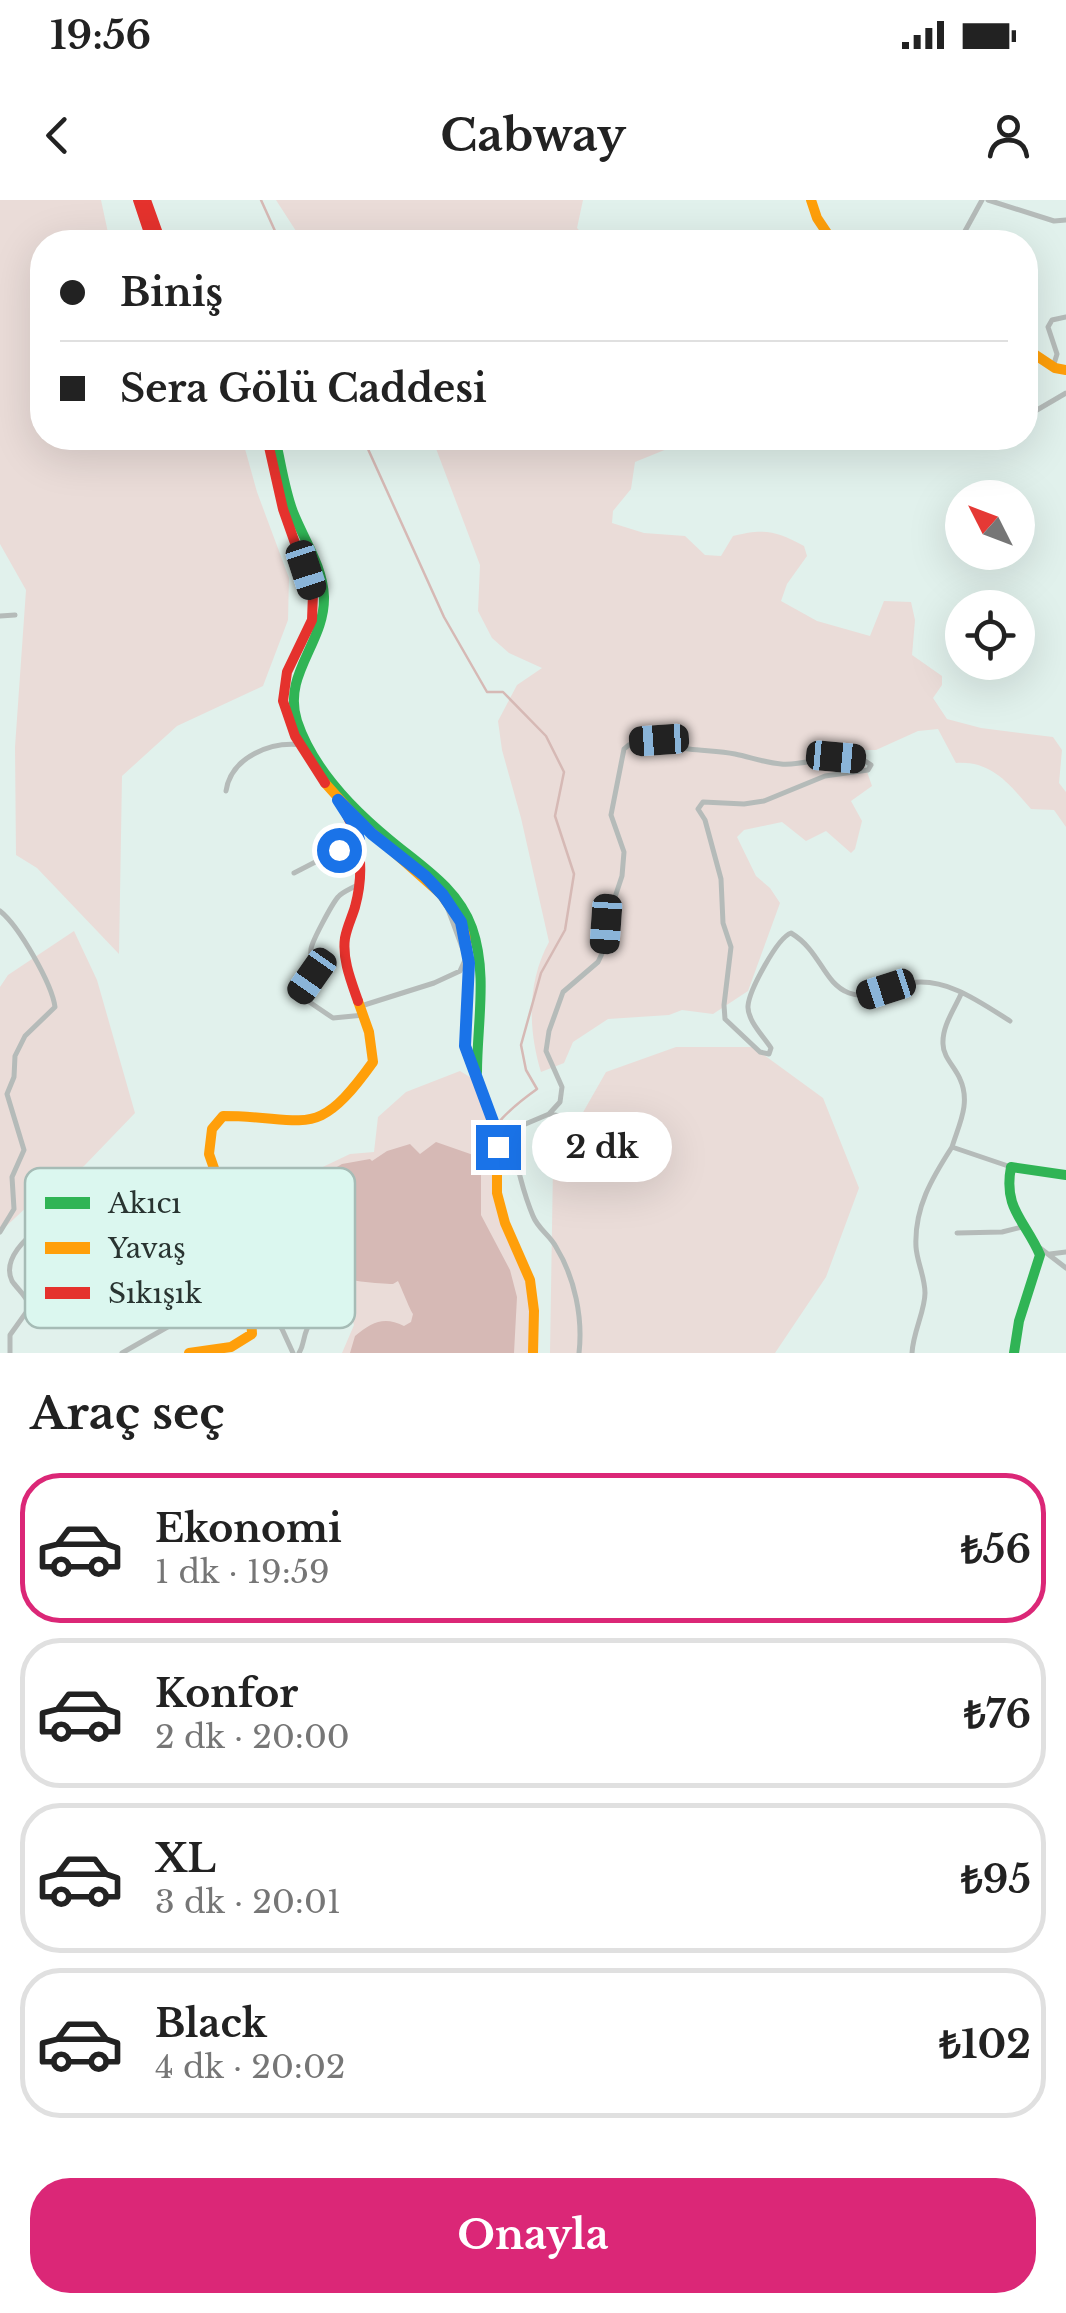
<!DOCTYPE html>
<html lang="tr">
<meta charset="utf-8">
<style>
:root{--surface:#fff;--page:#f6f6f6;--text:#222;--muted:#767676;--line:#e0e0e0;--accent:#db2777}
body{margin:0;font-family:"Libre Baskerville",serif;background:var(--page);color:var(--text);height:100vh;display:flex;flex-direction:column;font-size:38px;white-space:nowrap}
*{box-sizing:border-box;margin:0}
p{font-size:32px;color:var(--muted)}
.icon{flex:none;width:55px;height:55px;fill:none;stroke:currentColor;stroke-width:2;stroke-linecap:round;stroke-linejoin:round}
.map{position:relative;height:1153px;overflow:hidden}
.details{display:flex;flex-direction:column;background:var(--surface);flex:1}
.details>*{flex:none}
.top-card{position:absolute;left:30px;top:30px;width:1008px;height:220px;border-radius:40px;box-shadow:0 10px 40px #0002;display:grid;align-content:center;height:220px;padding:0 30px;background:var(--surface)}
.needle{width:65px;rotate:312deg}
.buttons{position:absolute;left:945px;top:280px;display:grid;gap:20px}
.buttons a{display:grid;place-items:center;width:90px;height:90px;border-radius:50%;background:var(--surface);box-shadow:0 10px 40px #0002;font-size:50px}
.end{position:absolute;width:45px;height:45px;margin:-22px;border:12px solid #1a73e8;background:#fff;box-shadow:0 0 0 5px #fff}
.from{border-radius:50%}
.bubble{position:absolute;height:70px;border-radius:35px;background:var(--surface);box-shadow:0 10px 40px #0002;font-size:32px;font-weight:800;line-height:70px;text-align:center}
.car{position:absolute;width:30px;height:60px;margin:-30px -15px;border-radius:12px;box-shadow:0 0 8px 2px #0007;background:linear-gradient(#222 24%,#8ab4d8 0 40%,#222 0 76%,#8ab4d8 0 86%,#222 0)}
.top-card b{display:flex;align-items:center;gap:35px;height:95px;font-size:38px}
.top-card b+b{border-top:2px solid var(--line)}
.top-card i{width:25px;height:25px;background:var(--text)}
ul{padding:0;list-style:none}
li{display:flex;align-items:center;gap:30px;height:150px;margin:0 20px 15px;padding:0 10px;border:5px solid var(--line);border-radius:40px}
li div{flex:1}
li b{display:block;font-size:38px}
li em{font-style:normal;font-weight:800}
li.on{border-color:var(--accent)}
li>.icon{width:90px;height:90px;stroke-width:1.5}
h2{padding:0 30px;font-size:45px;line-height:120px}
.primary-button{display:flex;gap:20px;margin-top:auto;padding:20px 30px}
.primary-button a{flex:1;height:115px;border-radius:40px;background:var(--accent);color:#fff;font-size:40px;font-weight:800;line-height:115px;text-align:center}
.status{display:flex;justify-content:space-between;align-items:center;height:70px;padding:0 50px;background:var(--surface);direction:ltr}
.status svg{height:28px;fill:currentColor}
header{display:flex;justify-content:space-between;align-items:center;height:130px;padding:0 30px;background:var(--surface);font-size:45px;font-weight:800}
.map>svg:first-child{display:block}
</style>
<div class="status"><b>19:56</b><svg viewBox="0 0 49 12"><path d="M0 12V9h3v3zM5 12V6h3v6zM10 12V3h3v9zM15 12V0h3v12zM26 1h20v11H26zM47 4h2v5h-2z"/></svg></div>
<header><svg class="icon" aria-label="back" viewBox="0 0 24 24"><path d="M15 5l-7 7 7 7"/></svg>Cabway<svg class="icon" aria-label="person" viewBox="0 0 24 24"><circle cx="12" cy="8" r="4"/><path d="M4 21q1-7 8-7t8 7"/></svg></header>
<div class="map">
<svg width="1066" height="1153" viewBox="0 0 1066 1153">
<rect width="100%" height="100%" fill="#e1f1ec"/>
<path fill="#eadcd8" d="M0 0H101L110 42H42V238H242L257 292 289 378 288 420 263 486 177 526 122 576 119 754 37 668 16 655 15 547 26 390 0 344Z
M276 0H583L577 28 590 42 609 39 613 42H345L340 38 296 31Z
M432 238H694L635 262 631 289 613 311 612 323 644 333 685 336 705 355 721 356 733 336C764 328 777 331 804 346L807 356 787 384 781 401 817 421 870 436 884 401 911 402 915 420 912 455 942 476V485L933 498 947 519 981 528 1053 537 1062 550 1059 583 1066 592V627L1054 610 1031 609C1008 583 992 561 956 563L938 529 918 531 876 550H840L864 563 872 586 851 601 862 621 855 649 851 653 826 631 806 641 782 622 744 630 737 637 756 676 770 688 780 703 748 791 713 814 682 810 669 815 608 819 573 842 564 863 541 872C528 829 527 782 549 742L521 618 502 550 498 521 517 485 542 468 509 453 492 438 478 411 480 365Z
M74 731 97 780 135 913 84 966 46 989 0 1032V787L8 775Z
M676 847H753L823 898 859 988 826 1077 775 1153H550L553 965 606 872Z
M460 871 478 882 498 935 497 993 534 1098 533 1153H342L354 1125 343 1086 327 1077 325 1060 334 1045 328 1039 298 1043 273 1021 256 1011 261 996 275 990 292 975 308 974 350 954 374 952 378 917 406 892Z"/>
<path fill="#d6b9b5" d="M436 942 479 957 476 965 481 970V1015L510 1070 517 1097 514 1153H350L355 1136C372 1122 384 1116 404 1126L411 1122 413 1114C410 1110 402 1089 398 1081L393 1084C381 1084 340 1080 331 1075L328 1060 339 1044C331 1030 313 1038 299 1039L281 1020 263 1011 265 996 279 993 292 980 313 981 342 964 370 959 372 961 387 951 410 944 420 954Z"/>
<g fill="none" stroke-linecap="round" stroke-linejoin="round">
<path stroke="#d6b9b5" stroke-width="2.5" d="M261 0 280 42
M363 238 444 417 487 492H503L546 536 564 572 555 616 574 674 565 730 541 773 521 845 526 870 537 889C512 907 489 926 479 957"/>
<path stroke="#b5bbb9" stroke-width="5" d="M988 0 1054 21 1066 20
M959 42 982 0
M1053 167 1057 154 1048 127 1052 120 1066 117
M1025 217 1066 193
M0 416 15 415
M226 591C231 557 271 541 302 545
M294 673 358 640
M359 684C353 688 342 692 338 697 332 704 312 741 311 749 309 775 316 770 299 795L333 818 364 815
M0 711C19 726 52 784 55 807L25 836 15 856 14 877 7 894 24 950 12 977 14 1009 0 1032
M961 794C954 810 942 826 943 844 943 857 955 867 960 879 971 903 959 924 952 947L1011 967
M361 806 434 783 460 771 466 758 446 704
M546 929 564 922 560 916 549 914
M510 932C516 960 522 990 533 1016 538 1029 550 1035 556 1047 575 1078 583 1118 579 1153
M500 944 509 931 549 914 560 902 562 887 546 851 549 831 563 792 598 762 605 747 606 724 622 676 624 652 611 615 624 549C644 530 666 546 689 549 704 551 720 551 735 554 750 557 766 563 781 564 809 567 847 545 871 565L868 570 825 576 764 601 744 604 703 602 698 609 705 620 721 679 723 723 731 747 724 805 725 819 760 852 769 854 771 848C764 837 747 820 748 806 749 791 777 738 791 733 821 751 823 783 849 793 869 801 889 786 910 783 946 777 980 802 1010 821
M957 1033 1002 1032 1022 1027
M1040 1048 1066 1068
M1050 1054 1066 1052
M245 1079 282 1129 293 1153
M10 1153V1135L30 1107C27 1096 18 1090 12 1081 0 1056 34 1032 50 1018
M122 1153 171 1125 179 1108 159 1076 162 1068 178 1066
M299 1153C304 1145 303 1138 307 1129 315 1109 330 1100 350 1091
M912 1153C913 1132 925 1111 925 1093 925 1077 917 1062 916 1047 914 1008 932 978 952 947"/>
<path stroke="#30b455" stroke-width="10" d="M275 238C281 263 284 288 293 312 304 340 323 367 324 397 325 443 282 474 297 521 313 569 352 609 390 640 421 666 458 688 472 728 488 773 477 825 477 872
M1014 1153 1019 1121 1040 1055C1025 1020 1003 1009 1011 967L1066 975"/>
<path stroke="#ff9f0a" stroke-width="10" d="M811 0 817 18 833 42
M1025 148 1055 168 1066 170
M325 583 360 622 441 694 459 719 465 734 469 766 465 847 497 932V993L505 1023 530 1080 534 1111 533 1153
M189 1153 231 1147 252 1134 250 1097 232 1058 234 1026 209 954 212 929 223 916C308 916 315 943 373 862L369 832 358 801"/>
<path stroke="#e5322d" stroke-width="10" d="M138 0 152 42
M146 0 161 42
M267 238 283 309 313 394 312 420 287 472 283 501 295 536 325 583
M346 613C362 643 364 674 355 707 352 717 347 727 345 738 342 759 351 781 358 801"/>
</g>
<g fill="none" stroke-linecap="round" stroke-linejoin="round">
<path stroke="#1a73e8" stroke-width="12" d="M339 650 359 640 356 628 338 600 372 634 425 676 443 695 461 722 469 763 465 846 498 935V947"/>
</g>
<rect x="25" y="968" width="330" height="160" rx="15" fill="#dbf7ef" stroke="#a6bcb6" stroke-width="2.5"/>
<rect x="45" y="997" width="45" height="12" fill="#30b455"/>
<rect x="45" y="1042" width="45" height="12" fill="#ff9f0a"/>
<rect x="45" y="1087" width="45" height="12" fill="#e5322d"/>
<g font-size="28" fill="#293431">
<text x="108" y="1013">Akıcı</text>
<text x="108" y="1058">Yavaş</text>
<text x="108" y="1103">Sıkışık</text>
</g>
</svg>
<div class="buttons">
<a><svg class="needle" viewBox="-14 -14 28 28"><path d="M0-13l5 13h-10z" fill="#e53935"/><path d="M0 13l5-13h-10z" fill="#767676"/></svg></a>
<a><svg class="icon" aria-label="locate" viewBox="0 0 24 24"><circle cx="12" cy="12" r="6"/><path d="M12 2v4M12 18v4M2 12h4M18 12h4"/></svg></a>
</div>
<i class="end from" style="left:339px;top:650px"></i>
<i class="end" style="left:498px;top:947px"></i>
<div class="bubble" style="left:532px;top:912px;width:140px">2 dk</div>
<i class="car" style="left:306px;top:370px;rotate:162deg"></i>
<i class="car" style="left:659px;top:540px;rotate:266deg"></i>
<i class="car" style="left:836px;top:557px;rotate:95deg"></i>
<i class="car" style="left:606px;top:724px;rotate:184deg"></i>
<i class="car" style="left:312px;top:776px;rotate:215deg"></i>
<i class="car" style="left:886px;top:789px;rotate:252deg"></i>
<div class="top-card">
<b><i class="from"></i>Biniş</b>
<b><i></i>Sera Gölü Caddesi</b>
</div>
</div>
<section class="details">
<h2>Araç seç</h2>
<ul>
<li class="on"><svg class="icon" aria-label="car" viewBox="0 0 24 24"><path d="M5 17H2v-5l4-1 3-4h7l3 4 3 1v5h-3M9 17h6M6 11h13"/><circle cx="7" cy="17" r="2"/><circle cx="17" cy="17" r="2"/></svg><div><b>Ekonomi</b><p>1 dk · 19:59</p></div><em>₺56</em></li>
<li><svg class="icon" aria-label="car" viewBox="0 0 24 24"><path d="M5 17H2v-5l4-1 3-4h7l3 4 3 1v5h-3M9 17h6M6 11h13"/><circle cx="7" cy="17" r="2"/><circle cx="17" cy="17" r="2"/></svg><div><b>Konfor</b><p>2 dk · 20:00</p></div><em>₺76</em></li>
<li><svg class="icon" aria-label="car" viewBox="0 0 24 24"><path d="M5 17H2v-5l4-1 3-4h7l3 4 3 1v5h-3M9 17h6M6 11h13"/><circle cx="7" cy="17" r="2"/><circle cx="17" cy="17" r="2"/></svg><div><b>XL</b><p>3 dk · 20:01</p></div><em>₺95</em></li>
<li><svg class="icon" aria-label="car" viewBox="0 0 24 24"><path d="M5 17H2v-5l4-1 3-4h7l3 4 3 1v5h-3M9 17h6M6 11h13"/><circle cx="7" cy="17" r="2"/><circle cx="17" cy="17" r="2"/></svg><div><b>Black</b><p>4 dk · 20:02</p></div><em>₺102</em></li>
</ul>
<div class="primary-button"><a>Onayla</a></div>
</section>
